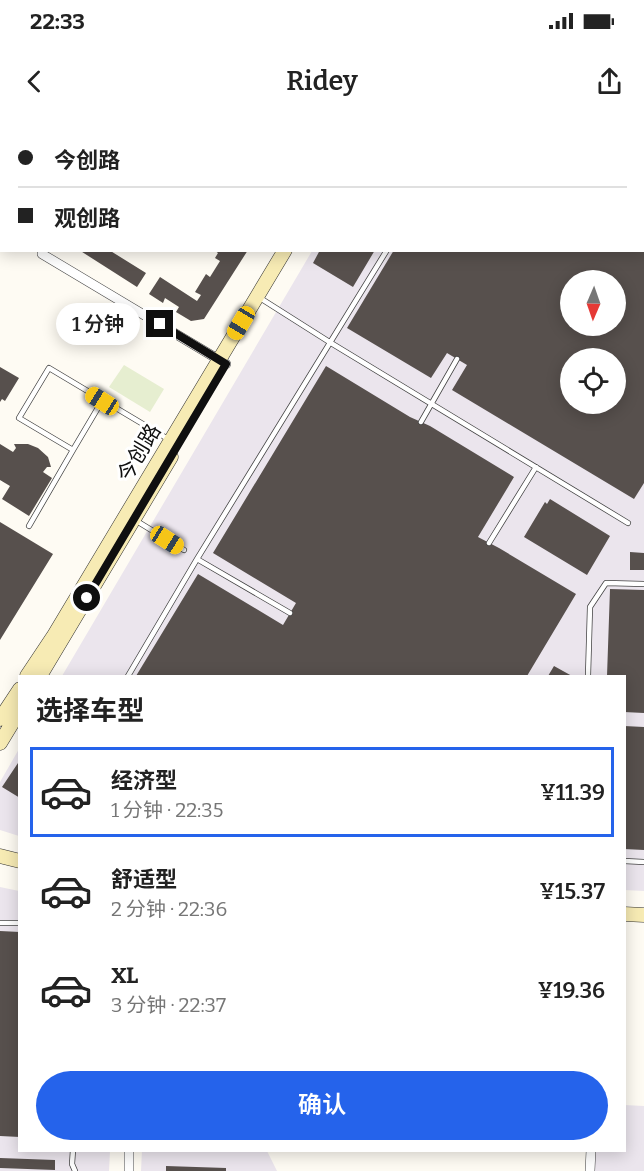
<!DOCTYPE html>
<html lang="zh">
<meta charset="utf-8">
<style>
:root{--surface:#fff;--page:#f6f6f6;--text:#222;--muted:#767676;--line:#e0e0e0;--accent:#2563eb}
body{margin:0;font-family:Bitter,"Noto Sans SC",serif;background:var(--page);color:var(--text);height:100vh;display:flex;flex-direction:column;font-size:22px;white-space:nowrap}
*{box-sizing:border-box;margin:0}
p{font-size:20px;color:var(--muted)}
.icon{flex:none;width:33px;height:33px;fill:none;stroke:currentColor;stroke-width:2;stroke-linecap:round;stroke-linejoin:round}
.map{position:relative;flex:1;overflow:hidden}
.side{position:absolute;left:18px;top:555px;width:608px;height:477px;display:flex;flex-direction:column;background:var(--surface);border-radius:0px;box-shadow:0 3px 15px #0003}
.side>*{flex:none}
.top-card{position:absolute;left:0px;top:0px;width:645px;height:132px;box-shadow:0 3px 15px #0003;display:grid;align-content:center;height:132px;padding:0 18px;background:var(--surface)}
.needle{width:39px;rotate:182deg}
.fabs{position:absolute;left:560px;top:150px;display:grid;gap:12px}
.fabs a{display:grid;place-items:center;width:66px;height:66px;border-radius:50%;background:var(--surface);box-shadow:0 3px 15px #0003;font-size:30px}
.end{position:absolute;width:27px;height:27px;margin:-14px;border:8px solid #0f0f0f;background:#fff;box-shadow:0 0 0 3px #fff}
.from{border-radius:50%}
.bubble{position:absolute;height:42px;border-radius:21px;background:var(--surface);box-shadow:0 3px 15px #0003;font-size:20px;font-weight:600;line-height:42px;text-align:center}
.car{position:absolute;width:18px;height:36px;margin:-18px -9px;border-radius:8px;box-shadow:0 0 4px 2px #0007;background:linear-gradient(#f5c518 24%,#345 0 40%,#f5c518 0 76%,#345 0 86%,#f5c518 0)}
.top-card b{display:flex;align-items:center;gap:21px;height:57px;font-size:22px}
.top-card b+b{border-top:2px solid var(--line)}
.top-card i{width:15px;height:15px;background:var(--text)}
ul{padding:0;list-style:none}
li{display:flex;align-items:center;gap:18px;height:90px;margin:0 12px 9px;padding:0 6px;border:3px solid transparent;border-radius:0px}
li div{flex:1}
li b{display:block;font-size:22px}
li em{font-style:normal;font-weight:600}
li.active{border-color:var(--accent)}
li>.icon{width:54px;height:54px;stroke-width:1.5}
h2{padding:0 18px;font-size:27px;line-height:72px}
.action{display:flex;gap:12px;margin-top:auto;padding:12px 18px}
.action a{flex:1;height:69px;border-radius:36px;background:var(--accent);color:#fff;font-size:24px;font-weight:600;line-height:69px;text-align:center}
.status{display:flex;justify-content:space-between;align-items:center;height:42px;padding:0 30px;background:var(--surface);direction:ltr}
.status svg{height:16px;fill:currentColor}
header{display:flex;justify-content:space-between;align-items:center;height:78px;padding:0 18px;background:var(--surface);font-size:27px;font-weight:600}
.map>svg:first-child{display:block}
</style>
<div class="status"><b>22:33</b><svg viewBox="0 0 49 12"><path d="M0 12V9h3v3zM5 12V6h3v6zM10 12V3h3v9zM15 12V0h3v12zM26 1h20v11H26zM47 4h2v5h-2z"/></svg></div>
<header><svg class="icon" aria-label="back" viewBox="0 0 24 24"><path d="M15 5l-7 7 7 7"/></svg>Ridey<svg class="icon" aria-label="share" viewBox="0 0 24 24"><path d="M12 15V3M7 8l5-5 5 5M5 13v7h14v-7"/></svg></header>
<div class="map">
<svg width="644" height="1051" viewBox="0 0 644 1051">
<rect width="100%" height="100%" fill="#fefbf3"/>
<path fill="#ebe5ed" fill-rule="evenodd" d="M389 0H644V771L624 770V556H62L312 131 644 130V2L388 1ZM570 160H615V206H570ZM570 238H615V284H570Z
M19 629V716L0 710V662Z
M0 767 19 771 20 1030 110 1031 109 1051H0Z
M624 985 644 986V1051H594L595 1031 624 1030Z
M142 1030 267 1031 277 1051H141Z"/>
<path fill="#e6eed0" d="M124 245 164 269 150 292 109 267Z"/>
<path fill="#57504d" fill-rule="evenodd" d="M79 130H109L146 153 137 167Z
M214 130H248L204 199 191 201 176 192 179 187 165 178 163 183 149 174 160 157 197 181 201 175 195 172 206 154 210 157 220 141 215 138 218 133Z
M320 130H375L353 167 313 143Z
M394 130H644V363L634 379 452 270 467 245 447 233 431 258 347 208ZM570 160H615V206H570ZM570 238H615V284H570Z
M326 246 410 297 430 306 514 357 478 417 499 428 576 474 527 556H136L198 454 283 505 296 483 213 433Z
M0 247 19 258 5 281 2 279 0 282Z
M0 324 13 332 16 328 14 324H28L38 328 48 337 51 347H47L43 352 52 358 29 396 2 379 10 366 0 360Z
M550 379 610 416 587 455 524 417 545 382 547 384Z
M0 402 53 434 0 520Z
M630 432 644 433V450H630Z
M610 469 644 470V593L624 592V556H607Z
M554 546 572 556H548Z
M624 606 644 607V730L624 729Z
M20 640V678L2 667Z
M0 811 20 812V1017L0 1016Z
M0 1038 55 1040V1050L0 1048Z
M166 1046 226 1048V1051H166Z"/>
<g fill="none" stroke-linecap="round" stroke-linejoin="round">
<g stroke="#424242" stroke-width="6">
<path id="lane" d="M542 0 544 2
M248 2 250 0
M465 2 466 0
M260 178 331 223 628 403
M102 281 73 330 19 298 49 248 168 319
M421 302 457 239
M135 400 184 430
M29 406 73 330
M489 423 536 347
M197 439 290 493
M128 556 197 439 387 130
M588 556 590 487 606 463 644 464
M624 741 644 742
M0 803H20
M73 1030 72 1044 75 1051"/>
</g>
<g stroke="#424242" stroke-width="10">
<path id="street" d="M42 134 226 244
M129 1051V1030
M590 1051 591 1030"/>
</g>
<g stroke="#313131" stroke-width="15">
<path id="secondary" d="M363 2 364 0
M374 2 375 0
M27 556 53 517 285 130
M40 556 171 337
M0 599 20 569
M0 623 20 590
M0 736 20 741
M624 794 644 795"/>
</g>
<use href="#lane" stroke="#fff" stroke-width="4.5"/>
<use href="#street" stroke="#fff" stroke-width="9"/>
<use href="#secondary" stroke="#f7ebb4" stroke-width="14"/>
</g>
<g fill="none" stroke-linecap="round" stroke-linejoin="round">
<path stroke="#0f0f0f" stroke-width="8" d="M87 478 226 244 160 204"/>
</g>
<g text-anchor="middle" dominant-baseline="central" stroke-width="6" stroke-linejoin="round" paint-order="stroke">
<g font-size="21" fill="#0f0f0f" stroke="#fff">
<text transform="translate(139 333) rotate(-59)">今创路</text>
</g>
</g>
</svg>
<div class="fabs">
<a><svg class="needle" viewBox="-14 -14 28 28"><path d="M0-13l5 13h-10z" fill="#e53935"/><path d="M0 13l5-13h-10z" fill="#767676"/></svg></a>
<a><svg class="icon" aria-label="locate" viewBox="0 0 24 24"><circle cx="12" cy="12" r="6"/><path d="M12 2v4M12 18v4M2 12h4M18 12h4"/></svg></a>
</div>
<i class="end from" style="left:87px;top:478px"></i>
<i class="end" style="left:160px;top:204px"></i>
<div class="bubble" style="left:56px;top:183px;width:84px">1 分钟</div>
<i class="car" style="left:241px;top:203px;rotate:211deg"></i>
<i class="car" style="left:102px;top:281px;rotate:302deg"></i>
<i class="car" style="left:167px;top:420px;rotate:122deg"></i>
<div class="top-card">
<b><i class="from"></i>今创路</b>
<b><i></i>观创路</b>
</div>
<section class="side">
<h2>选择车型</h2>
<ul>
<li class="active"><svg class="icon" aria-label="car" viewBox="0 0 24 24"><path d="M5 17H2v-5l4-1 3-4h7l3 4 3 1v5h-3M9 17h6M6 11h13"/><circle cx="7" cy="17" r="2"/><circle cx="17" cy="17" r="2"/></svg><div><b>经济型</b><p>1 分钟 · 22:35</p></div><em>¥11.39</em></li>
<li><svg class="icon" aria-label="car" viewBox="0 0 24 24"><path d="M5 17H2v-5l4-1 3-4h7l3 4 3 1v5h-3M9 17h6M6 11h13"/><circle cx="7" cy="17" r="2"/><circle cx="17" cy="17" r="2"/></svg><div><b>舒适型</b><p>2 分钟 · 22:36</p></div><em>¥15.37</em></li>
<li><svg class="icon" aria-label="car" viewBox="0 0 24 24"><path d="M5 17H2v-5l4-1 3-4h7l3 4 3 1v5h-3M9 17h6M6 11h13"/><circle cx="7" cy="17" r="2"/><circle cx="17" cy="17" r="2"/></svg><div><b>XL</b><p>3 分钟 · 22:37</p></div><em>¥19.36</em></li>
</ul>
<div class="action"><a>确认</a></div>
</section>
</div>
